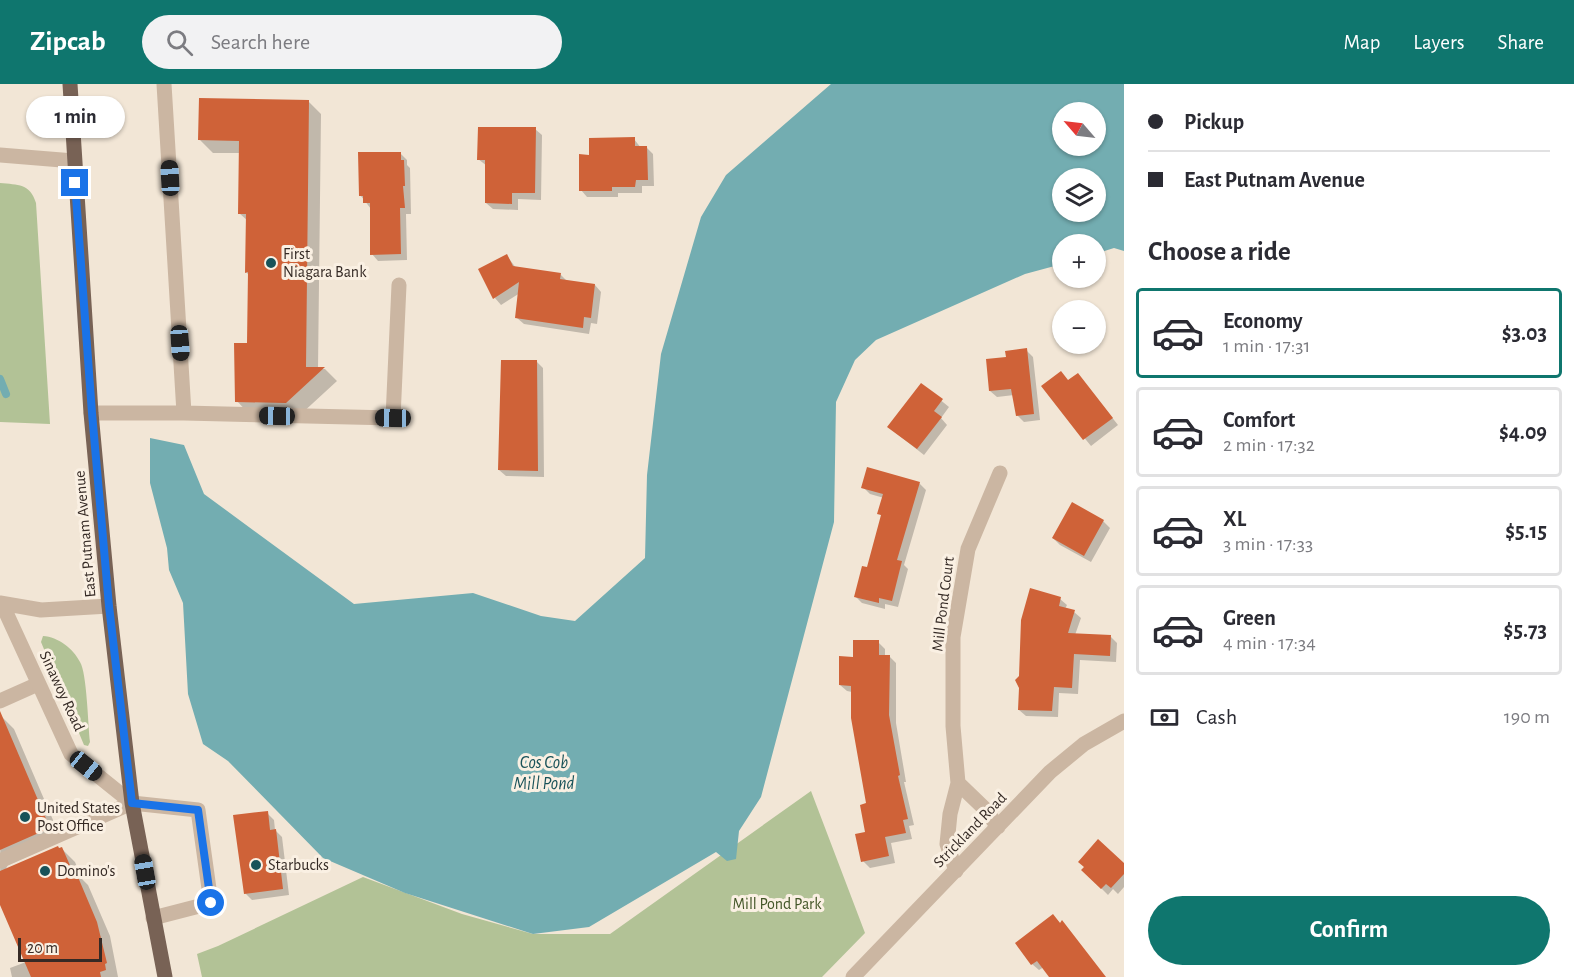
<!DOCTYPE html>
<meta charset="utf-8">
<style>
:root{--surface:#fff;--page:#f2f2f3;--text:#2b2b33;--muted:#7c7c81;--line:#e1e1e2;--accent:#0f766e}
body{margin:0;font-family:"Alegreya Sans",sans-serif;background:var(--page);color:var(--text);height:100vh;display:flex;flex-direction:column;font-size:22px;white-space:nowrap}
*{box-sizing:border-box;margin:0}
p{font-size:20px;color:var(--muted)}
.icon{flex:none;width:33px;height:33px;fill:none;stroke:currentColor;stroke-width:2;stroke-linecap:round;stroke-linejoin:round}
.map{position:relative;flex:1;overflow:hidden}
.sheet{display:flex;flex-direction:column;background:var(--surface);width:450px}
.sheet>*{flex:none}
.guide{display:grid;align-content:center;height:132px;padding:0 24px;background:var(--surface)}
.needle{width:39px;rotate:298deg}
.controls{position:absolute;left:1052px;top:18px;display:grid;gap:12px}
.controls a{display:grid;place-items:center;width:54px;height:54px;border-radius:50%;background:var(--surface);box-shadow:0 2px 4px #0004;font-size:30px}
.scale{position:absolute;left:18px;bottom:15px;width:84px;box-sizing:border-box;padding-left:6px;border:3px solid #352a25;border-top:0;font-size:16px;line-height:21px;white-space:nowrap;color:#352a25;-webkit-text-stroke:4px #faf0e3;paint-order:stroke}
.end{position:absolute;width:27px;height:27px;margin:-14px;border:8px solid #1a73e8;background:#fff;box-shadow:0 0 0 3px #fff}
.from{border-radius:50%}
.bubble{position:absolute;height:42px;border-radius:21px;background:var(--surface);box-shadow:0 2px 4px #0004;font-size:20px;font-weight:700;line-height:42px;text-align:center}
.car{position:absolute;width:18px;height:36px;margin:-18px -9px;border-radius:8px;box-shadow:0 0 4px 2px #0007;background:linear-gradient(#222 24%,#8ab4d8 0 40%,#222 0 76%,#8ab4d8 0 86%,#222 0)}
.guide b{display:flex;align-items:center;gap:21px;height:57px;font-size:22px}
.guide b+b{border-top:2px solid var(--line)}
.guide i{width:15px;height:15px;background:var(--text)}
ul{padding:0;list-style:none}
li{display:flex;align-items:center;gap:18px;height:90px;margin:0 12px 9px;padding:0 12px;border:3px solid var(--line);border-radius:6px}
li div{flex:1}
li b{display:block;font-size:22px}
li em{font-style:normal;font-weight:700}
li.active{border-color:var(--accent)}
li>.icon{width:54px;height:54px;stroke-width:1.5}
h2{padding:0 24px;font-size:27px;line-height:72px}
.pay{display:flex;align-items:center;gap:15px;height:66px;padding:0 24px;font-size:22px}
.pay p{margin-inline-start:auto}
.action{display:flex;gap:12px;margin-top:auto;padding:12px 24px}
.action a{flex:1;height:69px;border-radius:36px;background:var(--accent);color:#fff;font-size:24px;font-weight:700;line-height:69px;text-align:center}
header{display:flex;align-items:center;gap:36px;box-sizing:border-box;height:84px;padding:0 30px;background:var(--accent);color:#fff}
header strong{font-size:28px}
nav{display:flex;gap:33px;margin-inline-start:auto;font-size:21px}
.search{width:420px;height:54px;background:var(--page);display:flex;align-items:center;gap:15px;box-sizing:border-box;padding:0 21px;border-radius:33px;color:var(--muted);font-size:22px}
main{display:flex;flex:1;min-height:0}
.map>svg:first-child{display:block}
</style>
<header>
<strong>Zipcab</strong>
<div class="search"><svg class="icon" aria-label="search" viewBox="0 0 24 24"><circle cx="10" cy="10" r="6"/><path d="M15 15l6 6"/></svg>Search here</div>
<nav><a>Map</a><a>Layers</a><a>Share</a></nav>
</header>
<main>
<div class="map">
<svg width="1124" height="893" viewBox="0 0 1124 893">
<rect width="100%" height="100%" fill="#f2e6d6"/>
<path fill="#b2c296" d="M0 99C18 101 30 99 36 119L50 340 0 338Z
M43 552C58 553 73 564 80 578 87 589 88 642 90 658L88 662 84 661 41 558Z
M811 707 865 849 822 893H202L197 870 218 862 363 793 462 830 533 850H610Z"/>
<path fill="#73adb1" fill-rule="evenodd" d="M831 0H1124V167L1114 164 1095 170V160H1062V180L1025 190 876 256 855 276 836 318 834 438 761 713 739 747 736 775 727 777 716 768 589 843 533 850 405 809 323 774 228 677 203 660 188 610 183 519 169 486 167 464 150 399V354L184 361 204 410 354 520 473 509 541 532 575 537 645 474 647 391 661 270 701 133 726 91ZM1062 28H1095V62H1062ZM1062 94H1095V128H1062Z"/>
<path fill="#0003" d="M308 17 321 30 318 285H325L337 297 300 331H250L237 317 249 261V191L246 188 248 137 239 129 240 69H213L200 56Z
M535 45 542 51 541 116 518 115V126L493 125 486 119 487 82 478 75Z
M634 55 641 64H647L653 70 654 102H642V109H618V113H587L581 106 591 72Z
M400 69 407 76V81L410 84 411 130H406L407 176 378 177 372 170 371 125 361 112Z
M507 172 516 184 560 190 567 197 595 201 601 208 597 240 591 239 589 250 524 240 517 234 520 209 501 221 495 214Z
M1026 266 1033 273 1040 336 1024 338 1017 331 1014 311 997 313 990 307 1008 274Z
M537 278 543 284 544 393 506 392 499 386Z
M1069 298H1084L1118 341 1091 362 1043 303Z
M922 301 949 323 941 334 947 341 924 371 896 349Z
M919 399 926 406 904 481 908 485 898 523 885 520V525L862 519 855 512 868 485 882 432 879 429 884 414 870 410 863 403Z
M1103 437 1110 444 1091 478 1060 461 1053 454Z
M1060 515 1067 521 1065 525 1074 528 1081 534 1075 551 1111 553 1117 559 1116 578 1080 576 1078 610 1059 609 1058 633 1026 632 1019 626Z
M878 558 885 565V572H889L896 579V639L906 698H904L914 741 909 742 912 755 891 759 895 779 870 784 863 777 867 749 868 721 852 608 847 607 840 601 854 574Z
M1 632 14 645 62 757 8 781 4 788 62 765 75 778 82 795 88 801 110 852 118 893H12L10 884 26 878 0 817Z
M267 729 274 736 275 746 282 753 289 811 252 816 245 809Z
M1124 781V803L1118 810 1113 805 1108 811 1083 786Z
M1053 832 1061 840 1093 893H1051L1044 883 1039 886 1032 880Z"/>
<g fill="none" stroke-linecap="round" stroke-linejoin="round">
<path stroke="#73adb1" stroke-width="8" d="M0 295 6 310"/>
</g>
<path fill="#cf6238" d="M199 14 309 16 306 283H325L286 319 235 318 234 259H247L248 188 245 189 246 130H238L239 57 198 56Z
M478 43H536L535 109H512V120L485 119V76H477Z
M635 53V62H647L648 96H636L635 103H612V107H579V70L589 71V54Z
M358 68H401V76H404L405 102H403L405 124H400L401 170 370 171V119H363V112H359Z
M507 170 513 182 561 189 560 195 595 200 591 234 584 233 583 244 515 234 519 198 493 215 478 185Z
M1027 264 1034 330 1016 332 1011 305 989 307 986 275 1006 273 1005 267Z
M501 276H537L538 387 498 386Z
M1061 287 1068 296 1078 289 1113 334 1083 356 1041 302Z
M921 299 943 315 934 327 942 333 917 365 887 343Z
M867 383 920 398 897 476 902 477 892 517 879 514V519L854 513 862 482 867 483 881 431 877 430 883 410 861 404Z
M1072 418 1104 436 1084 472 1052 454Z
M1030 504 1061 513 1059 522 1075 526 1068 549 1111 551 1110 572 1074 570 1072 604 1054 603 1052 627 1018 626 1019 604 1015 596 1019 592 1021 536Z
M853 556H879V571H890L889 631 900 691 898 692 908 735 903 736 906 749 885 753 889 772 861 778 855 750 865 748 860 721 866 719 851 634V602L839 601V572L853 573Z
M0 627 50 744 0 766Z
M268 727 270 746 276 745 283 805 244 810 233 731Z
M1098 755 1124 779V790L1111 804 1106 800 1101 805 1081 786 1084 783 1078 778Z
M58 762 59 764 62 763 72 786H75L97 838 107 879 105 880 106 886 100 888 101 893H31L0 821V787Z
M1053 830 1060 839 1062 836 1106 893H1049L1037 877 1031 881 1015 859Z"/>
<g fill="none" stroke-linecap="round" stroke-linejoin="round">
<path stroke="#cbb6a2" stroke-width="15" d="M164 0 184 329 393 334 399 201
M91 329H184
M0 617 38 600
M0 777 132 719 198 726 211 819 153 834"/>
<path stroke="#cbb6a2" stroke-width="15" d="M0 71 74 77
M0 519 41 526 109 522
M2 520 71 670 132 719
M958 699 985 725 998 743
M956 787 947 760 950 730 958 699 953 642V553L968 465 1000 389
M853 893 1050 688 1084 660 1124 637"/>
<path stroke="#786255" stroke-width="15" d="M70 0 91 329 109 522 132 719 165 893"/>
</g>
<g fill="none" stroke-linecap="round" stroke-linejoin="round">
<path stroke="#1a73e8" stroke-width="8" d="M75 99 92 329 109 522 132 719 198 726 211 819"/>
</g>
<g fill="#185259" stroke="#faf0e3" stroke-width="2">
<circle cx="271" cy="179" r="6"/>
<circle cx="25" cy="733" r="6"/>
<circle cx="256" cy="781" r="6"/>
<circle cx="45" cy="787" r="6"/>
</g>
<g text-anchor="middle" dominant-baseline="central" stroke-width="6" stroke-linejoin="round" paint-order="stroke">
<g font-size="16" fill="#352a25" stroke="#faf0e3" text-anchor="start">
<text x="283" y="170">First<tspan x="283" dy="18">Niagara Bank</tspan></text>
<text x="37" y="724">United States<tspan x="37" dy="18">Post Office</tspan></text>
<text x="268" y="781">Starbucks</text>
<text x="57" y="787">Domino's</text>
</g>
<g font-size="16" fill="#352a25" stroke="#faf0e3">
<text transform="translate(85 450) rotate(-95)">East Putnam Avenue</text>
<text transform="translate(943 520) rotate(-83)">Mill Pond Court</text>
<text transform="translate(62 607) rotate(65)">Sinawoy Road</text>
<text transform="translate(970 746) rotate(-46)">Strickland Road</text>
</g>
<g font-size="16" fill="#425527" stroke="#faf0e3">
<text x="777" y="820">Mill Pond Park</text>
</g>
<g font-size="18" font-style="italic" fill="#185259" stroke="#faf0e3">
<text x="544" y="679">Cos Cob<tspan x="544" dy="21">Mill Pond</tspan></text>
</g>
</g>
</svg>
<div class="controls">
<a><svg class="needle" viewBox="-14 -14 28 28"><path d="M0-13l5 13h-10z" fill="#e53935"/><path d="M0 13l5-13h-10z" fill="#7c7c81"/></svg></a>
<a><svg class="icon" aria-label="layers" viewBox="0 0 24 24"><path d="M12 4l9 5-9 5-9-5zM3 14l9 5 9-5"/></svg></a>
<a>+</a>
<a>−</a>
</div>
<div class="scale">20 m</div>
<i class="end from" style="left:211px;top:819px"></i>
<i class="end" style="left:75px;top:99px"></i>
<div class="bubble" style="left:26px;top:12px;width:99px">1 min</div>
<i class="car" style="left:170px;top:94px;rotate:357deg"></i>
<i class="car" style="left:180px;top:259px;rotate:176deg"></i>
<i class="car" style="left:277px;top:332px;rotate:271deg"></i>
<i class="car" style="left:393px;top:334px;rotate:271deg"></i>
<i class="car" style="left:86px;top:682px;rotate:129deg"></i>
<i class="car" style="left:145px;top:788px;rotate:350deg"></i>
</div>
<section class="sheet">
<div class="guide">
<b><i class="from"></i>Pickup</b>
<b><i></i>East Putnam Avenue</b>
</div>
<h2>Choose a ride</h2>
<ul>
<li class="active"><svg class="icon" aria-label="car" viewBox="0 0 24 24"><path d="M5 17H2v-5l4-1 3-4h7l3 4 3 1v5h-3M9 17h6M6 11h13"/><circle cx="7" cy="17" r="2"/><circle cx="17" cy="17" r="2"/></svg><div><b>Economy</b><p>1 min · 17:31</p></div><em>$3.03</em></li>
<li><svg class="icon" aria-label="car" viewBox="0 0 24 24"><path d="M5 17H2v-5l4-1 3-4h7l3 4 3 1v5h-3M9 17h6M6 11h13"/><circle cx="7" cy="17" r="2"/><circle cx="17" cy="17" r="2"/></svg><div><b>Comfort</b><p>2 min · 17:32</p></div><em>$4.09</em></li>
<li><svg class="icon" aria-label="car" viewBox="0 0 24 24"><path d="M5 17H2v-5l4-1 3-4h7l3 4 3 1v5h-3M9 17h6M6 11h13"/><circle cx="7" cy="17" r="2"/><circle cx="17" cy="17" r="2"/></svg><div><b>XL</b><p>3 min · 17:33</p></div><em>$5.15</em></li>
<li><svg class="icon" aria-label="car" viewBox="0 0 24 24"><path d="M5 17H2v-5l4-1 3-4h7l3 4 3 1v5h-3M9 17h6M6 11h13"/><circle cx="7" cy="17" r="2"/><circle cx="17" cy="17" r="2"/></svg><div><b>Green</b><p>4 min · 17:34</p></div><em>$5.73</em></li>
</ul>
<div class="pay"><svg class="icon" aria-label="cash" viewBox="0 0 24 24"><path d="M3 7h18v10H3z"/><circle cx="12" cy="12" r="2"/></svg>Cash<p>190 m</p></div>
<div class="action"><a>Confirm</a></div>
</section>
</main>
